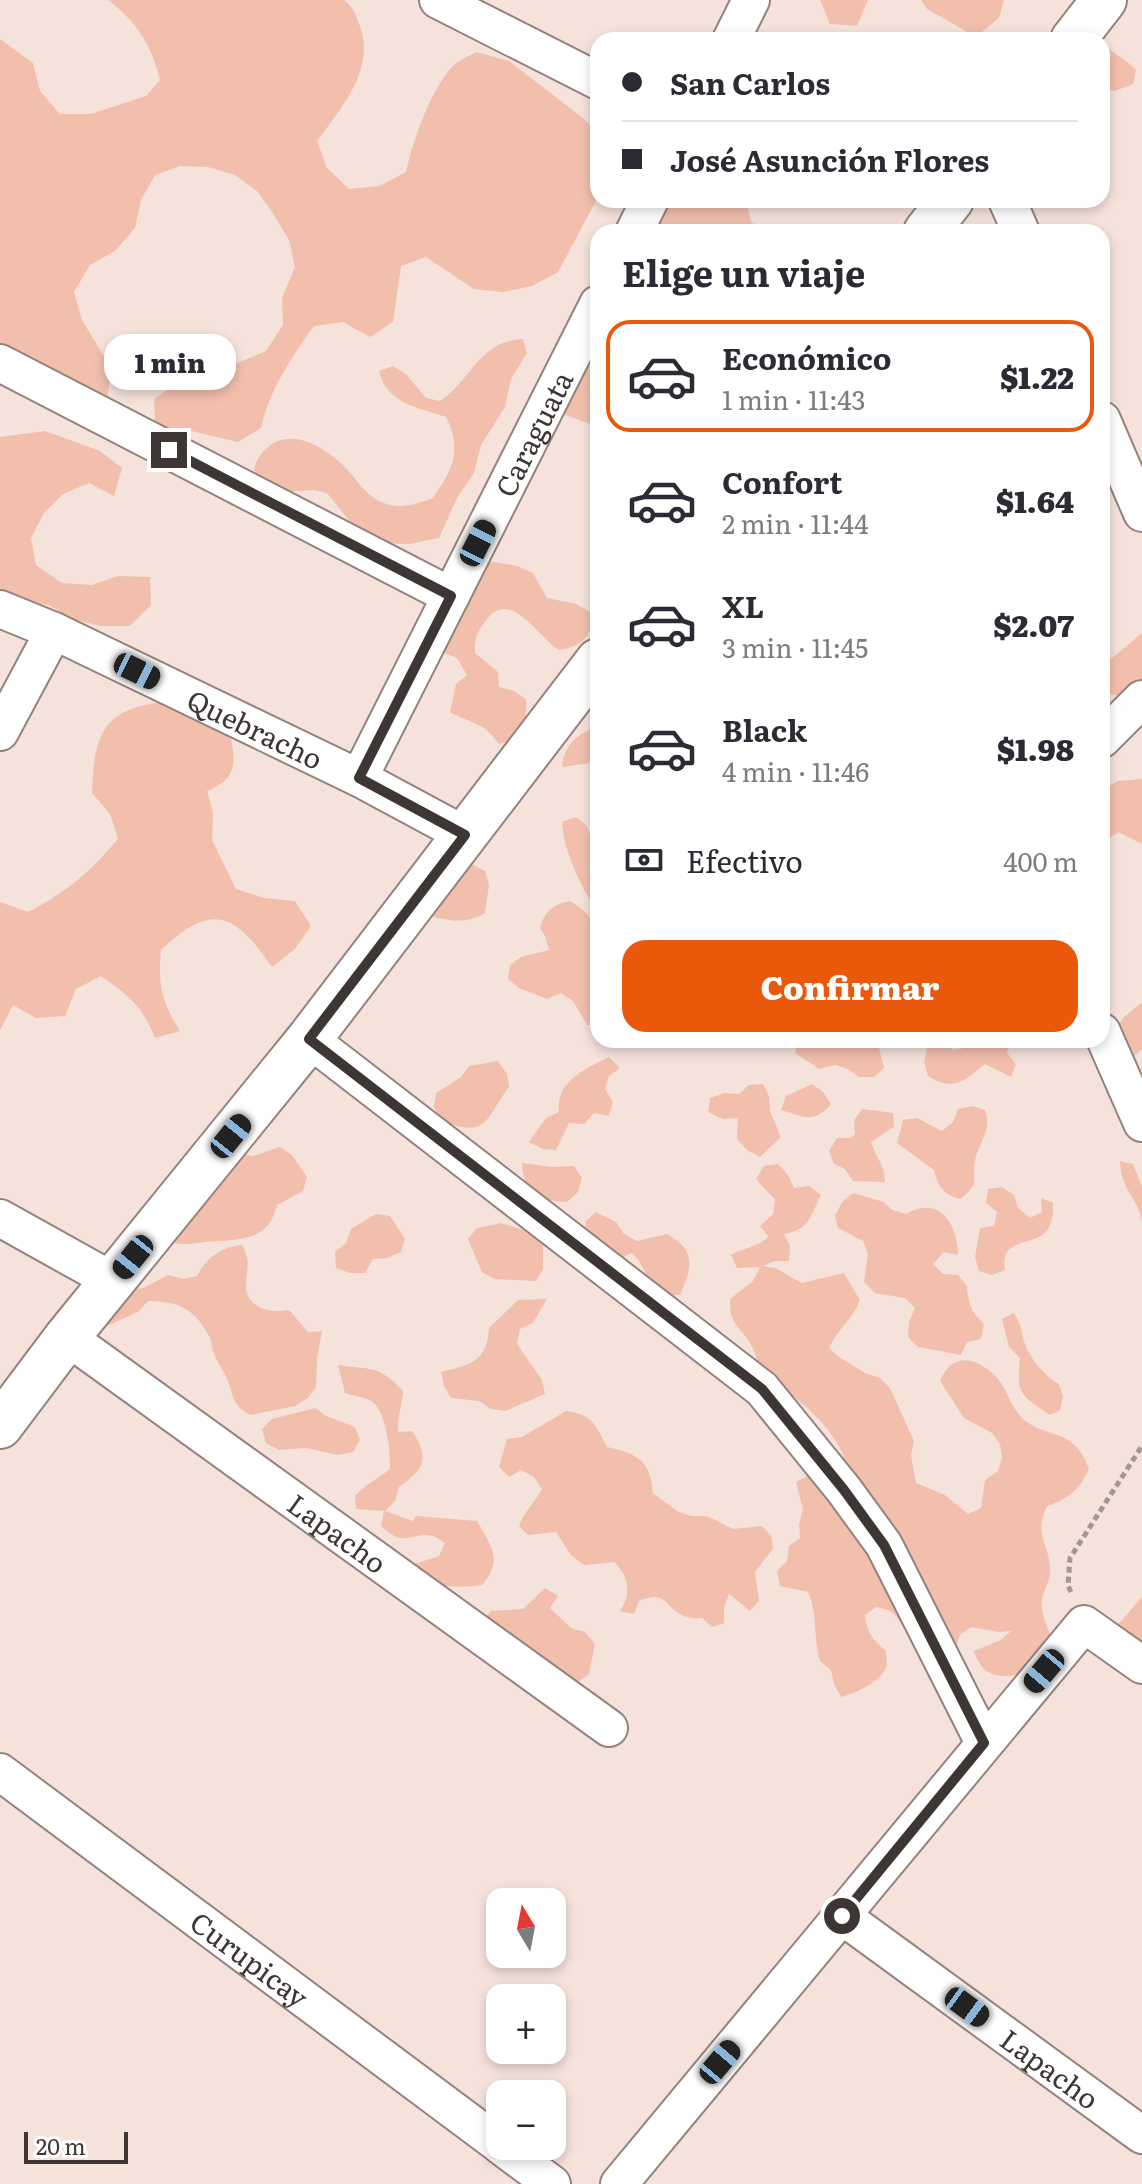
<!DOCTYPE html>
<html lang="es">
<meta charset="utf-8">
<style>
:root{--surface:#fff;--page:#f2f2f3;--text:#2b2b33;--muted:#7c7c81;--line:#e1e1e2;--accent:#ea580c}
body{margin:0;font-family:Literata,serif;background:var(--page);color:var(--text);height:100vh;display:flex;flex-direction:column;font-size:30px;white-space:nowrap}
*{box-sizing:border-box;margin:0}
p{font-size:26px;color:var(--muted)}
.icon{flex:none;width:44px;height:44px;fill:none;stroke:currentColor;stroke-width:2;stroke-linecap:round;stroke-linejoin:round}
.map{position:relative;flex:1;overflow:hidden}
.side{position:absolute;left:590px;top:224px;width:520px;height:824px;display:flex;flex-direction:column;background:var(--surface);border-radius:24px;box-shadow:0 4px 12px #0003}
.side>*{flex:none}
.hud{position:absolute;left:590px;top:32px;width:520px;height:176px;border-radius:24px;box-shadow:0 4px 12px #0003;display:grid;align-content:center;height:176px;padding:0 32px;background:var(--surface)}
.needle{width:52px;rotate:350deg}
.tools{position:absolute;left:486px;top:1888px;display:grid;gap:16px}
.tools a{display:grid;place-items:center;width:80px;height:80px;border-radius:16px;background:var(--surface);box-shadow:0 4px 12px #0003;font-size:40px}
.scale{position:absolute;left:24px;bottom:20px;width:104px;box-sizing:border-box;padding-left:8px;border:4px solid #3d3634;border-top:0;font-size:22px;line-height:28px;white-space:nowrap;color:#3d3634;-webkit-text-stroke:6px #fff;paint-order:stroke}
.end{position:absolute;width:36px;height:36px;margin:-18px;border:10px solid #3d3634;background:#fff;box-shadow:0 0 0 4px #fff}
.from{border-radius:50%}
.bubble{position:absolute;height:56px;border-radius:24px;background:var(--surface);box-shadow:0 4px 12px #0003;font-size:26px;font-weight:800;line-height:56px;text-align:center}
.car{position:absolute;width:24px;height:48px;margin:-24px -12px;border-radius:10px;box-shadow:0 0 6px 2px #0007;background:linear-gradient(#222 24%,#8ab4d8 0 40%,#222 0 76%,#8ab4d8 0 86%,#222 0)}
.hud b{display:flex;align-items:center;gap:28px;height:76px;font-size:30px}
.hud b+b{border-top:2px solid var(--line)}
.hud i{width:20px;height:20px;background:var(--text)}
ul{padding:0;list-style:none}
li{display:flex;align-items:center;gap:24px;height:112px;margin:0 16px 12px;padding:0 16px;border:4px solid transparent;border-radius:24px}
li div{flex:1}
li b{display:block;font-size:30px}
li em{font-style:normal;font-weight:800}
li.current{border-color:var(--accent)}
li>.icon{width:72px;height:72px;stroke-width:1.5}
h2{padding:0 32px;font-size:36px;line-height:96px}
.pay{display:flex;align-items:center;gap:20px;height:88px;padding:0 32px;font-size:30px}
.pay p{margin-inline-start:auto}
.primary-button{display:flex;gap:16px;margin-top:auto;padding:16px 32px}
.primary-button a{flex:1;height:92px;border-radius:24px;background:var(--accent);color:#fff;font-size:32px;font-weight:800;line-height:92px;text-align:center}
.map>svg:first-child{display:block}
</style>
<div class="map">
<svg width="1142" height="2184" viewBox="0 0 1142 2184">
<rect width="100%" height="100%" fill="#f5e2db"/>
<path fill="#f2bfad" d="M108 0H344C352 6 355 12 358 21 378 66 343 106 317 141L327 168 349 189 379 186 406 172C414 138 428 97 450 69 456 61 468 57 476 52L509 61 583 118 598 133V197L558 272 532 286 503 292 474 289 426 257 401 266 393 322 370 337 343 322 314 326C291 358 270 389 261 428L238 442 183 429 155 427 154 399 179 382 211 374 266 351 283 325 282 298 295 267 289 240 274 215 258 192 235 175 208 167 180 166 155 175 141 200 135 228 115 251 90 265 74 292 82 320 112 370 107 399 0 347V39L33 63 40 91 60 114H91L146 96 160 80C152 46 136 21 108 0Z
M820 0H868L857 26 830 24Z
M921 0H1004L999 18 976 37 927 9Z
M1102 44C1113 53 1126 59 1136 70L1133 84 1115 91 1102 88Z
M695 200H745L752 223 776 232H634L664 207Z
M523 339 527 353 511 379 505 407 481 445 474 473 457 498 439 538 409 544 379 543 355 528 327 493 314 490 282 492 255 482C253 467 255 460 266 449 289 426 323 446 343 465 357 479 365 496 384 503 400 510 417 504 433 498 452 470 463 451 446 417 417 407 387 404 379 371L393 366 406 374 426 398 440 401C473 379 477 342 523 339Z
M598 359V427L560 413 590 366Z
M45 431 100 451 122 468 114 496 89 483 63 494 44 513 31 538 36 565 62 583 92 585 118 576 150 577 151 605 130 626H100L73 619 49 605 0 598V437Z
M488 561 517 566 533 573 547 598 576 604 592 613C593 637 582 646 559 650 540 639 512 589 488 618 478 630 474 638 475 653L498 672 499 687 514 691 526 699C527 723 524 738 499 744 482 720 472 725 450 712L456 684 467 675 457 658 444 653 443 640Z
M1142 633V686L1125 697 1110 694 1102 682V661L1111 659Z
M175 701 229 730C236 760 239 779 207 791L213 812 212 840 236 889 264 898 295 901 311 926 295 949 272 967C234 912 212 902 161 950 158 985 161 1001 180 1031L155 1038C141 1004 130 997 101 976L76 989 65 1016 36 1018 13 1005 0 1030V902L28 912C67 892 90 872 118 839L110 814 92 793C94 727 107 706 175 701Z
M598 726V762L562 767C565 743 577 735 598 726Z
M1142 779V844L1118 832 1102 844V790L1118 781Z
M576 817 587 826 592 841 598 845V911C581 889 563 849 562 822Z
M471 864 485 871 489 885 485 913C462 927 439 919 416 911L455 865Z
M570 901C585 910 592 917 598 933V1026L587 1025 573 1001 561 993 547 999 519 988 508 979 510 965 521 957 549 950 545 936 540 928C545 911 552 905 570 901Z
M1142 1002V1049L1133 1057 1109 1043 1123 1018Z
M797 1040H877L884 1068 874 1077H859L848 1069 835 1065 819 1069 795 1053Z
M929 1040H945L953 1050 980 1045 982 1040H1009L1007 1053 1016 1064 1011 1077 985 1064C964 1081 954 1092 928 1076L924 1062Z
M609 1057 620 1068 609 1076 605 1089 613 1102 609 1116 594 1113 584 1124 569 1123 556 1150 543 1149 529 1142 546 1118 559 1112C555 1082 586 1068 609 1057Z
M498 1061 507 1074 509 1087C485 1119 488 1140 440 1120L434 1107 436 1093 461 1077 469 1066Z
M763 1084 769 1096 770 1111 781 1137 760 1157 747 1150 737 1139 738 1118 723 1119 708 1112 710 1098 724 1093 739 1094 749 1085Z
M812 1084 823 1092 831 1104C814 1124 803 1117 781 1110L786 1096Z
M972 1106 985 1110C992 1132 980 1139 975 1160 971 1181 982 1182 960 1199 943 1194 938 1187 934 1170L897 1143 903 1120 917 1118 942 1131 953 1122 958 1109Z
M862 1109 893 1113 894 1127 871 1142C876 1157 885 1166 885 1182L853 1181 845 1169 834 1164 829 1151 837 1138H851L855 1134 854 1120Z
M280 1147 292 1155 307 1177 303 1191 277 1205C270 1237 247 1239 219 1241 203 1241 191 1246 175 1243L171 1230 187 1211 196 1213 194 1200 240 1153 253 1156Z
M1120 1161 1133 1164 1142 1187V1222C1139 1199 1121 1191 1120 1161Z
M522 1163 552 1167 574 1166 582 1178 578 1192 567 1202C541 1202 522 1190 522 1163Z
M778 1164 788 1175 794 1188 809 1186 821 1195C810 1216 811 1229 784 1234L790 1246 789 1261H775L763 1266 775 1268 802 1283 844 1273 860 1300C853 1319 837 1330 829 1348L839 1357 865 1373 880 1378 890 1388 914 1441 911 1455 916 1483 945 1495 968 1514 981 1508 985 1480 998 1471 1002 1458 1000 1444 992 1433 964 1418 940 1381C953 1349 980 1358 999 1380 1008 1392 1011 1407 1022 1418 1046 1440 1074 1426 1089 1469 1079 1490 1069 1499 1047 1506 1032 1538 1052 1545 1050 1574 1049 1582 1044 1590 1042 1599 1040 1613 1048 1628 1053 1642L1032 1673C1004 1677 984 1682 974 1651L1001 1640 1011 1631 999 1632 971 1627 960 1635 955 1649 928 1651C922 1645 912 1639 907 1632 895 1617 898 1611 876 1607L865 1615C866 1632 873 1640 886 1651 886 1652 887 1664 887 1665 882 1682 856 1693 841 1697L834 1684 831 1670 820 1661C813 1638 818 1614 808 1592L780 1586 777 1571 787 1561 789 1546 800 1538 799 1524 803 1509 796 1482 810 1475 837 1469 844 1456C828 1421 794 1393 761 1378 758 1367 757 1355 751 1345 740 1325 729 1326 730 1299L753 1281 760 1267 737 1268 731 1255C745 1248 758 1246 769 1237L760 1226 773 1214 775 1200 756 1179 764 1166Z
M1002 1187 1014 1195 1018 1208 1030 1218 1042 1212 1041 1198 1053 1203C1053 1212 1053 1221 1048 1229 1036 1248 999 1235 1005 1270L992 1275 979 1271 975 1257 980 1228 994 1226 997 1212 986 1203 988 1189Z
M853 1193 884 1202 892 1210 906 1214C938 1195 958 1223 958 1255L944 1252 933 1264 943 1274 958 1275 967 1286C968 1303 971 1312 984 1324L981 1339 967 1342 961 1355 918 1347 908 1337 909 1322 915 1308 905 1298 875 1293 864 1282 868 1254 863 1241 838 1228 835 1216 842 1202Z
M596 1212 616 1222 624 1234 637 1241 667 1234C697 1251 692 1267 680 1295 646 1296 652 1273 632 1253L607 1264 584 1236 586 1221Z
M376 1214 390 1216 405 1239 401 1252 387 1258 373 1259 365 1273H350L336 1268 335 1252 346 1243 351 1229Z
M501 1223 530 1232 543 1241V1269L536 1281 495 1279 482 1272 468 1239 477 1228Z
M242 1245C251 1263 247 1265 246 1283 244 1307 270 1314 289 1310L308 1332 322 1331 317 1359 316 1387 308 1398 295 1406 250 1415C230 1403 235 1397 227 1379 224 1371 218 1364 215 1356 212 1350 212 1343 210 1338 195 1309 179 1301 148 1301L138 1312 100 1329 129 1290 143 1288 168 1275 183 1279 197 1276C208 1256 220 1248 242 1245Z
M547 1299 533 1323 520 1329 517 1344 542 1380 545 1394 505 1411 491 1409 479 1401 451 1398 444 1386 441 1372C470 1365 487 1362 489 1328L518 1300Z
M1014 1313C1020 1322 1021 1328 1023 1338 1028 1356 1043 1375 1059 1384L1063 1397 1060 1410 1050 1415C1019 1394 1017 1395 1020 1358L1009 1347 1002 1319Z
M338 1365C370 1370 378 1364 403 1391 402 1406 397 1417 398 1432L412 1431C431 1459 423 1470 399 1487L395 1501 385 1511 413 1521 416 1516 477 1521C491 1546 504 1560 482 1585 450 1589 435 1588 409 1566L439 1556 445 1543C441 1541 438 1537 433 1536 409 1531 407 1550 381 1526L384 1511 356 1509 355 1496C366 1484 378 1479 390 1469 391 1453 386 1409 371 1401 364 1397 353 1396 345 1393Z
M315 1408 326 1416 355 1427 360 1440 353 1452 337 1455 307 1448 279 1450 266 1443 262 1429 272 1419Z
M566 1411C593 1415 595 1424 607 1447 638 1454 650 1460 653 1493L677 1511 691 1516H707L733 1529 762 1526 771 1536 773 1549 755 1572 759 1601 750 1611 729 1594 724 1608V1623L712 1627 702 1618C697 1618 692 1619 688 1617 663 1611 670 1588 639 1601L634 1614 620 1611C632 1593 629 1577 614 1562L584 1565 571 1555 556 1532 528 1535 519 1526C524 1511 535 1503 542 1489L534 1477 521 1470 509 1477 499 1467 507 1439 522 1437Z
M545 1588 558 1596 550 1608 571 1628 585 1632 595 1644 589 1674 578 1682 564 1681 482 1622 491 1611 523 1609Z
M1142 1597V1642L1115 1628Z"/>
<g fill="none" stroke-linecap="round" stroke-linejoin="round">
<g stroke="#94837d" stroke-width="40">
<g id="minor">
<path d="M438 0 598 81"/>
<path d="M731 40 751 0"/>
<path d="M1007 200 1021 232"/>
<path d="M634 232 650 200"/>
<path d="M0 363 451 596"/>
<path d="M1102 420 1142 513"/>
<path id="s1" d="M0 609 54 631 359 778 465 835"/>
<path d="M0 732 54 631"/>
<path d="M1102 739 1142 699"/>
<path id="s2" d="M359 778 598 304"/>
<path d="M1102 1032 1142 1123"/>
<path d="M309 1039 762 1389 844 1490 884 1545 984 1743"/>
<path d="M0 1218 113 1281"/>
<path id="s3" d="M67 1337 609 1728"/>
<path id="s4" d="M0 1772 500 2145"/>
<path id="s5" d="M842 1916 1142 2135"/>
<path d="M501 2146 552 2184"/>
<path d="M619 2184 1084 1624 1142 1665"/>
</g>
</g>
<g stroke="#94837d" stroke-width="48">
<path id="tertiary" d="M1073 40 1104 0
M926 232 951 200
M0 1426 67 1337 309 1039 598 661"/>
</g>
<path stroke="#a49692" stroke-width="5" stroke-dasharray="6 4" stroke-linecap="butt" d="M1071 1592 1068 1586 1070 1558 1142 1446"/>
<use href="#minor" stroke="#fff" stroke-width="36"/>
<use href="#tertiary" stroke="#fff" stroke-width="44"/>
</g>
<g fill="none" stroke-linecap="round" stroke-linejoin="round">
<path stroke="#3d3634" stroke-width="10" d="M169 450 451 596 359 778 465 835 309 1039 762 1389 844 1490 884 1545 984 1743 842 1916"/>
</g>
<g text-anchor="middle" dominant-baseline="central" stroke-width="6" stroke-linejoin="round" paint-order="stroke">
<g font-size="28" fill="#3d3634" stroke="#fff">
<text stroke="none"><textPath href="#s2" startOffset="386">Caraguata</textPath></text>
<text stroke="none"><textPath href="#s1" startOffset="282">Quebracho</textPath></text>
<text stroke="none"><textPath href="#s3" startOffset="334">Lapacho</textPath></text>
<text stroke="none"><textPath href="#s4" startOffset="312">Curupicay</textPath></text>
<text stroke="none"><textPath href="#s5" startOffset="258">Lapacho</textPath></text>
</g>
</g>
</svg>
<div class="tools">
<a><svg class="needle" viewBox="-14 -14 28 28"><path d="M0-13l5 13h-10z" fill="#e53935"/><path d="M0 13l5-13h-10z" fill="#7c7c81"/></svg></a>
<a>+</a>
<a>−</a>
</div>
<div class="scale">20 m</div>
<i class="end from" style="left:842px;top:1916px"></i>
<i class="end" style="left:169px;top:450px"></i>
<div class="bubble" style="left:104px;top:334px;width:132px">1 min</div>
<i class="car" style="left:478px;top:543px;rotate:27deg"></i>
<i class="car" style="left:137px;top:671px;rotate:116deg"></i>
<i class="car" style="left:231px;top:1136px;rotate:39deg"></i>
<i class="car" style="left:133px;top:1257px;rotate:219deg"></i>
<i class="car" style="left:1044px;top:1671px;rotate:220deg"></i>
<i class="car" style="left:967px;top:2007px;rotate:126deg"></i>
<i class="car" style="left:720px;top:2062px;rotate:40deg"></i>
<div class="hud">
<b><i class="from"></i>San Carlos</b>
<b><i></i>José Asunción Flores</b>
</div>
<section class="side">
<h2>Elige un viaje</h2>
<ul>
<li class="current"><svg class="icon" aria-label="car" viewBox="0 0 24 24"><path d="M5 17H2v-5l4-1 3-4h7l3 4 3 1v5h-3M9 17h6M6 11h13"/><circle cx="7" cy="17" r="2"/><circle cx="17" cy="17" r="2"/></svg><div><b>Económico</b><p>1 min · 11:43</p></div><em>$1.22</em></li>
<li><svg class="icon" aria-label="car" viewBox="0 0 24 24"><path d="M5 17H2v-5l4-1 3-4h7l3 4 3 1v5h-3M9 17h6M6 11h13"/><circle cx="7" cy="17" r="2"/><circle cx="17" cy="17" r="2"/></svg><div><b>Confort</b><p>2 min · 11:44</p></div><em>$1.64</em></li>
<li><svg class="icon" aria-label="car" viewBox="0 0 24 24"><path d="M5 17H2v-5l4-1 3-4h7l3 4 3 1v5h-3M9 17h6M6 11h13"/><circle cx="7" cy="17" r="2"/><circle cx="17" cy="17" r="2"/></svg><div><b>XL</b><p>3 min · 11:45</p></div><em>$2.07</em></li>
<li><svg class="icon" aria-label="car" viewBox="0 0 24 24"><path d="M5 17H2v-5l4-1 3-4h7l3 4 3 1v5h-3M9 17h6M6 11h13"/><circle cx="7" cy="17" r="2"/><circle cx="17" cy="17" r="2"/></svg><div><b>Black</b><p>4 min · 11:46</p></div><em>$1.98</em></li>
</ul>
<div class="pay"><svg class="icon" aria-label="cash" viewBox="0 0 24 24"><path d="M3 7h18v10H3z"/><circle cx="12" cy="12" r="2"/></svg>Efectivo<p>400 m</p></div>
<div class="primary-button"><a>Confirmar</a></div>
</section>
</div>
